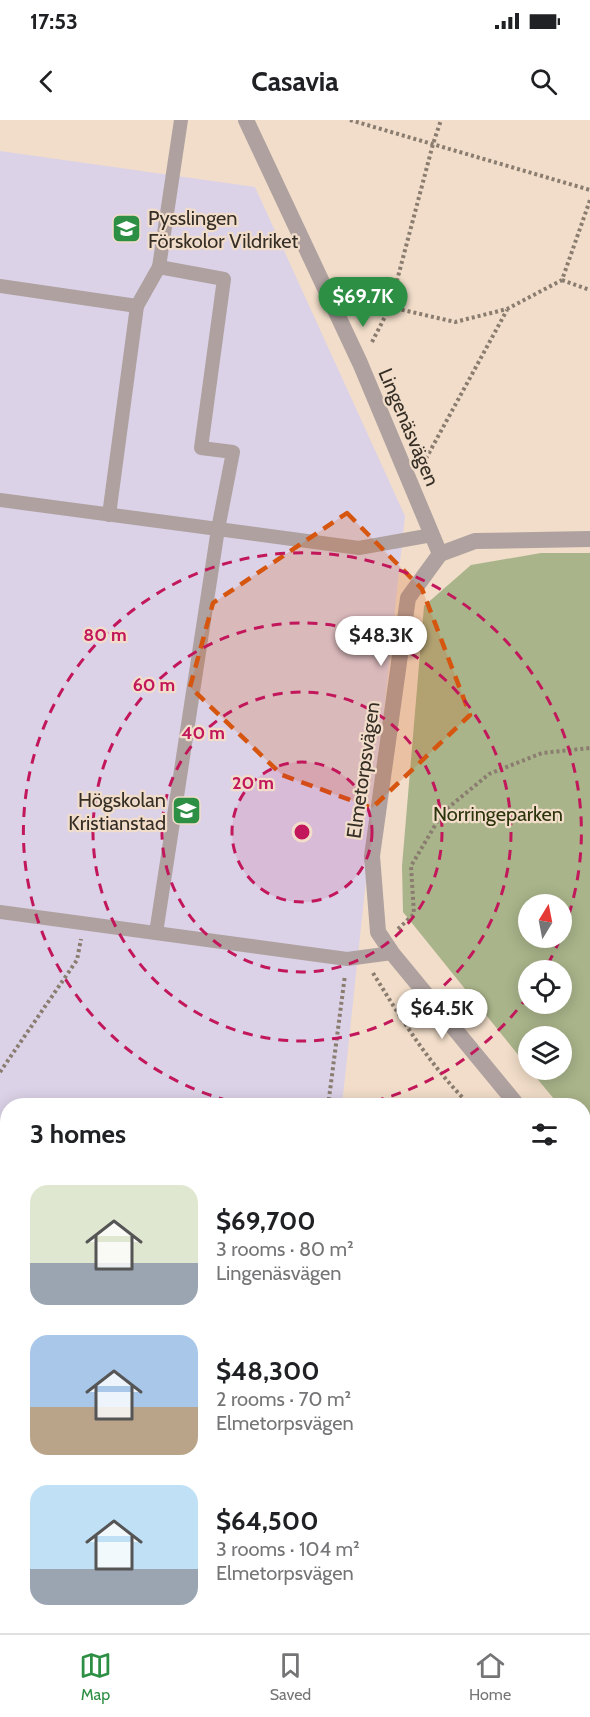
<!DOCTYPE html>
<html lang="en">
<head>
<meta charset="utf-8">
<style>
	:root { --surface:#fff; --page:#f6f6f6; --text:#202124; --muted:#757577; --line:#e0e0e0; --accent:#2d8f44 }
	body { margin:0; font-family:Cabin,sans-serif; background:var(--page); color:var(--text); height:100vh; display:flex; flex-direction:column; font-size:22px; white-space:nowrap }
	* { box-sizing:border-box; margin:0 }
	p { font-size:20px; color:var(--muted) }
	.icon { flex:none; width:33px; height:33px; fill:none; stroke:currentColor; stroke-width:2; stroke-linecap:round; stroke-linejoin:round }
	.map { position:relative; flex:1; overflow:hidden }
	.side { position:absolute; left:0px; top:978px; width:591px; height:536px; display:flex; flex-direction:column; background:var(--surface); border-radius:24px 24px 0 0; box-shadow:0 3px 15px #0003 }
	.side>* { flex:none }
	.needle { width:39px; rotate:10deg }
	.buttons { position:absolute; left:518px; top:774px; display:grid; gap:12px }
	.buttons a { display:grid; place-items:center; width:54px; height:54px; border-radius:50%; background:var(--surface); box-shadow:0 3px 15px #0003; font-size:30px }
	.price { position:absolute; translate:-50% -51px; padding:0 14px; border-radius:21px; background:#fff; color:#222; font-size:20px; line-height:39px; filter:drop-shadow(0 2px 3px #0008) }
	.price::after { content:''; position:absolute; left:50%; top:36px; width:18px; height:14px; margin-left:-9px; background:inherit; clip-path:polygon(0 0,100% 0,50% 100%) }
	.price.current { background:var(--accent); color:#fff }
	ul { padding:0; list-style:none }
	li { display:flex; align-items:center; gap:18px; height:150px; padding:0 30px }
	li span { display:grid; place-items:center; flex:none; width:168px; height:120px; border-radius:18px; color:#555 }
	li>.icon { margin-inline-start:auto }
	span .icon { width:72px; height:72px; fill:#fffc; stroke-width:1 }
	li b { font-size:26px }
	h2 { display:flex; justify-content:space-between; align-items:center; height:72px; padding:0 30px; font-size:26px }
	.status { display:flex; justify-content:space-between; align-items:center; height:42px; padding:0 30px; background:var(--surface); direction:ltr }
	.status svg { height:16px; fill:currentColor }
	header { display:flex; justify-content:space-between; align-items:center; height:78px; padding:0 30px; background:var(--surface); font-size:27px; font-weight:700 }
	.tabs { display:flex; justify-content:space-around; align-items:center; height:84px; border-top:2px solid var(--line); background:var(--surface); font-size:16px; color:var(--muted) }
	.tabs a { display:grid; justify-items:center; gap:3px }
	.tabs .current { color:var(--accent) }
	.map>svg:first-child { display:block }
	.built { fill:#e9d0b8 }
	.education { fill:#dbd2e7 }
	.green { fill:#a9b48a; fill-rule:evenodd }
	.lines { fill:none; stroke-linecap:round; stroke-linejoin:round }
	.path { stroke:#8a7d70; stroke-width:4; stroke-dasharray:3 3; stroke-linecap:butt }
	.service { stroke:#aea19f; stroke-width:14 }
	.minor { stroke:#aea19f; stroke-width:16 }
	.marked { fill:#d6550f; fill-opacity:0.2; stroke:#d6550f; stroke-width:4.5; stroke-dasharray:12 8; stroke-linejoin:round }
	.ring { fill:none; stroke:#c2185b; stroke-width:3; stroke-dasharray:10 8 }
	.labels { text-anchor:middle; stroke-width:4.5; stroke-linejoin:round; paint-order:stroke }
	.poi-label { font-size:20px; fill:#352e26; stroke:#f1ddc9; text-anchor:start }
	.street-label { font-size:20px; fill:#352e26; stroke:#f1ddc9 }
	.park-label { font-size:20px; fill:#2b340b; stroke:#f1ddc9 }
	.centre { fill:#c2185b; stroke:#f1ddc9; stroke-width:3 }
	.ring-label { font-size:18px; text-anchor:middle; font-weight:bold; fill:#c2185b; stroke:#f1ddc9; stroke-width:4.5; stroke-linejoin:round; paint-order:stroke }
</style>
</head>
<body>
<div class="status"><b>17:53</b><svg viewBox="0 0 49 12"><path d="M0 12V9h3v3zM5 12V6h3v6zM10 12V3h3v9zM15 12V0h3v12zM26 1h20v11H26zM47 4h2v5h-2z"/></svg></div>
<header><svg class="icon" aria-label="back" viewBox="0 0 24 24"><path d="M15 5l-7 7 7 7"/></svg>Casavia<svg class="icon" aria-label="search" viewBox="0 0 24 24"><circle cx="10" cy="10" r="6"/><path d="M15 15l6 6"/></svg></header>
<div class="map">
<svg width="590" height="1513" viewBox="0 0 590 1513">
	<rect width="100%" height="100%" fill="#f1ddc9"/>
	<polygon class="built" points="0,1150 8,1151 8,1506 584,1506 584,1207 590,1208 590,1513 0,1513"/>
	<polygon class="education" points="0,31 255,67 405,396 342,985 8,986 7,1097 0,1096"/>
	<path class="green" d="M 541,433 L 590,433 L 590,1024 L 584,1016 L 584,986 L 559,985 L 530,950 L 561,950 L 561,916 L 528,916 L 528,947 L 403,792 L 402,746 L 424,486 L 471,445 ZM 528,784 L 561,784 L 561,818 L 528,818 ZM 528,850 L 561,850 L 561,884 L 528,884 Z"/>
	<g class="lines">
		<g class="path">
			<polyline points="350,0 590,70"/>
			<polyline points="562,160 590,170"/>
			<polyline points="390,187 455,202 507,189 562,160 590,80"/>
			<polyline points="372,222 390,187 433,24 441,0"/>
			<polyline points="423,344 507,190"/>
			<polyline points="398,809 414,794 411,746 443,692 489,654 542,633 590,628"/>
			<path d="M 373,853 C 402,900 431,947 471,986"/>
			<polyline points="0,952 77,840 81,819"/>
			<polyline points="328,986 345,855"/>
			<polyline points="584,1040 590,1048"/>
			<polyline points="584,1113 590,1121"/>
			<polyline points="0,1172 8,1163"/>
			<polyline points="274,1513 275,1506"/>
		</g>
		<g class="service">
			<polyline points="0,166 137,186 159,147"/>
			<polyline points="0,380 218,409 233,332 201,328 224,159 159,147 181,0"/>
			<polyline points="109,395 137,186"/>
			<polyline points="0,792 347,839 392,833"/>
			<polyline points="156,813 218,409 359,428 432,415"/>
		</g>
		<g class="minor">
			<polyline points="246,0 360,243 440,434"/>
			<polyline points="518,986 392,833 378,812 372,736 408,478 440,434 475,421 590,419"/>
			<polyline points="584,1068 590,1076"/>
			<polyline points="0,1130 8,1130"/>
			<polyline points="584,1178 590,1177"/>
			<polyline points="174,1513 175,1506"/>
		</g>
	</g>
	<path class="marked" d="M 347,393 L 422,469 L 470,595 L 372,688 L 282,655 L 190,567 L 213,483 Z"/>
	<circle cx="302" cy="712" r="70" fill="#c2185b" fill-opacity=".12"/>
	<g class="ring">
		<circle cx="302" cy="712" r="70"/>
		<circle cx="302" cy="712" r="140"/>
		<circle cx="302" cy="712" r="209"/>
		<path d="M560 819A279 279 0 0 1 545 849M528 876A279 279 0 0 1 358 985M246 985A279 279 0 1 1 562 814"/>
	</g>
	<defs>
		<symbol id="school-square" viewBox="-11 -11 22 22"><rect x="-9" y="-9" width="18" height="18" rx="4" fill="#2d8f44" stroke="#f1ddc9"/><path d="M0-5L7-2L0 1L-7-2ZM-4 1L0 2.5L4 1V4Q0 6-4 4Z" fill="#fff"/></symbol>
		<symbol id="university-square" viewBox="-11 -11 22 22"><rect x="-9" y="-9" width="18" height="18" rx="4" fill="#2d8f44" stroke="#f1ddc9"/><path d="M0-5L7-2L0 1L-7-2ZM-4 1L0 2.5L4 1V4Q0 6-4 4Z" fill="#fff"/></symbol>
	</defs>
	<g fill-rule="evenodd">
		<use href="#school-square" x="110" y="92" width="33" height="33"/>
		<use href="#university-square" x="170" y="674" width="33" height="33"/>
	</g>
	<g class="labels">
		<g class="poi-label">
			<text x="148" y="105">Pysslingen<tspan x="148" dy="23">Förskolor Vildriket</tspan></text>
			<text x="166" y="687" text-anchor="end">Högskolan<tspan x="166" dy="23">Kristianstad</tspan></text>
		</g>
		<g class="street-label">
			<text transform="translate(409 307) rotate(67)" y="7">Lingenäsvägen</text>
			<text transform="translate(363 650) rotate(-82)" y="7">Elmetorpsvägen</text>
		</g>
		<g class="park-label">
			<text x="498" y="701">Norringeparken</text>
		</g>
	</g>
	<circle cx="302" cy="712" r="9" class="centre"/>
	<g class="ring-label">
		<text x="105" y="521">80 m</text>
		<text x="154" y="571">60 m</text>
		<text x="203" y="619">40 m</text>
		<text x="253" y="669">20 m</text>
	</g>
</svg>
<div class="buttons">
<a><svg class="needle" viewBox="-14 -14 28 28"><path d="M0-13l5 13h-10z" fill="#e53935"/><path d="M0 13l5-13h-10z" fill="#757577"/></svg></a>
<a><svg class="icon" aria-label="locate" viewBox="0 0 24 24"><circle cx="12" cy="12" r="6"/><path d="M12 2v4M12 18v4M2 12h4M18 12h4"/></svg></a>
<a><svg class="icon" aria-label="layers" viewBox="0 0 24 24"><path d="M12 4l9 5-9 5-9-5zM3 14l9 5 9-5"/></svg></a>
</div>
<b class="price current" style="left:363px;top:208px">$69.7K</b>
<b class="price" style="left:381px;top:547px">$48.3K</b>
<b class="price" style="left:442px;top:920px">$64.5K</b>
<section class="side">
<h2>3 homes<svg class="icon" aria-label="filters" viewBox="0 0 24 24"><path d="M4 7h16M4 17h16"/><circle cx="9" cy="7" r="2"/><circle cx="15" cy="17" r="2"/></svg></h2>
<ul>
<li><span style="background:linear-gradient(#dfe7d0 65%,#9aa5b1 0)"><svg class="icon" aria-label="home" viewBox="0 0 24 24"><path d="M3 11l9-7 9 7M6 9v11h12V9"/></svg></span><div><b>$69,700</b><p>3 rooms · 80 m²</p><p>Lingenäsvägen</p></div></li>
<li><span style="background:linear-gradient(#a9c7e8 60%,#b9a48a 0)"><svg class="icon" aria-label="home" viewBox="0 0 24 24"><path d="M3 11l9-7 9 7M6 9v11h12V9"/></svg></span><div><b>$48,300</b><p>2 rooms · 70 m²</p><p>Elmetorpsvägen</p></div></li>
<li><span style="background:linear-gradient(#bfe0f5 70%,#9aa5b1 0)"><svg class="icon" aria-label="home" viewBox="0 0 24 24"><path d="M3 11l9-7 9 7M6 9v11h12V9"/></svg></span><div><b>$64,500</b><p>3 rooms · 104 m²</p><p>Elmetorpsvägen</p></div></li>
</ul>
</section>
</div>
<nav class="tabs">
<a class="current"><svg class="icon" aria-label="map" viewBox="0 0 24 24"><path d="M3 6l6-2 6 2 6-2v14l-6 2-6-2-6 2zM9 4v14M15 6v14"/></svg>Map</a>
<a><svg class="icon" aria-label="saved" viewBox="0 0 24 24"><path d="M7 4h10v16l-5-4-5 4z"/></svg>Saved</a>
<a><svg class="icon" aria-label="home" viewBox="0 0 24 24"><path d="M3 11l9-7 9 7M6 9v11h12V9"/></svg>Home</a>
</nav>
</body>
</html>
